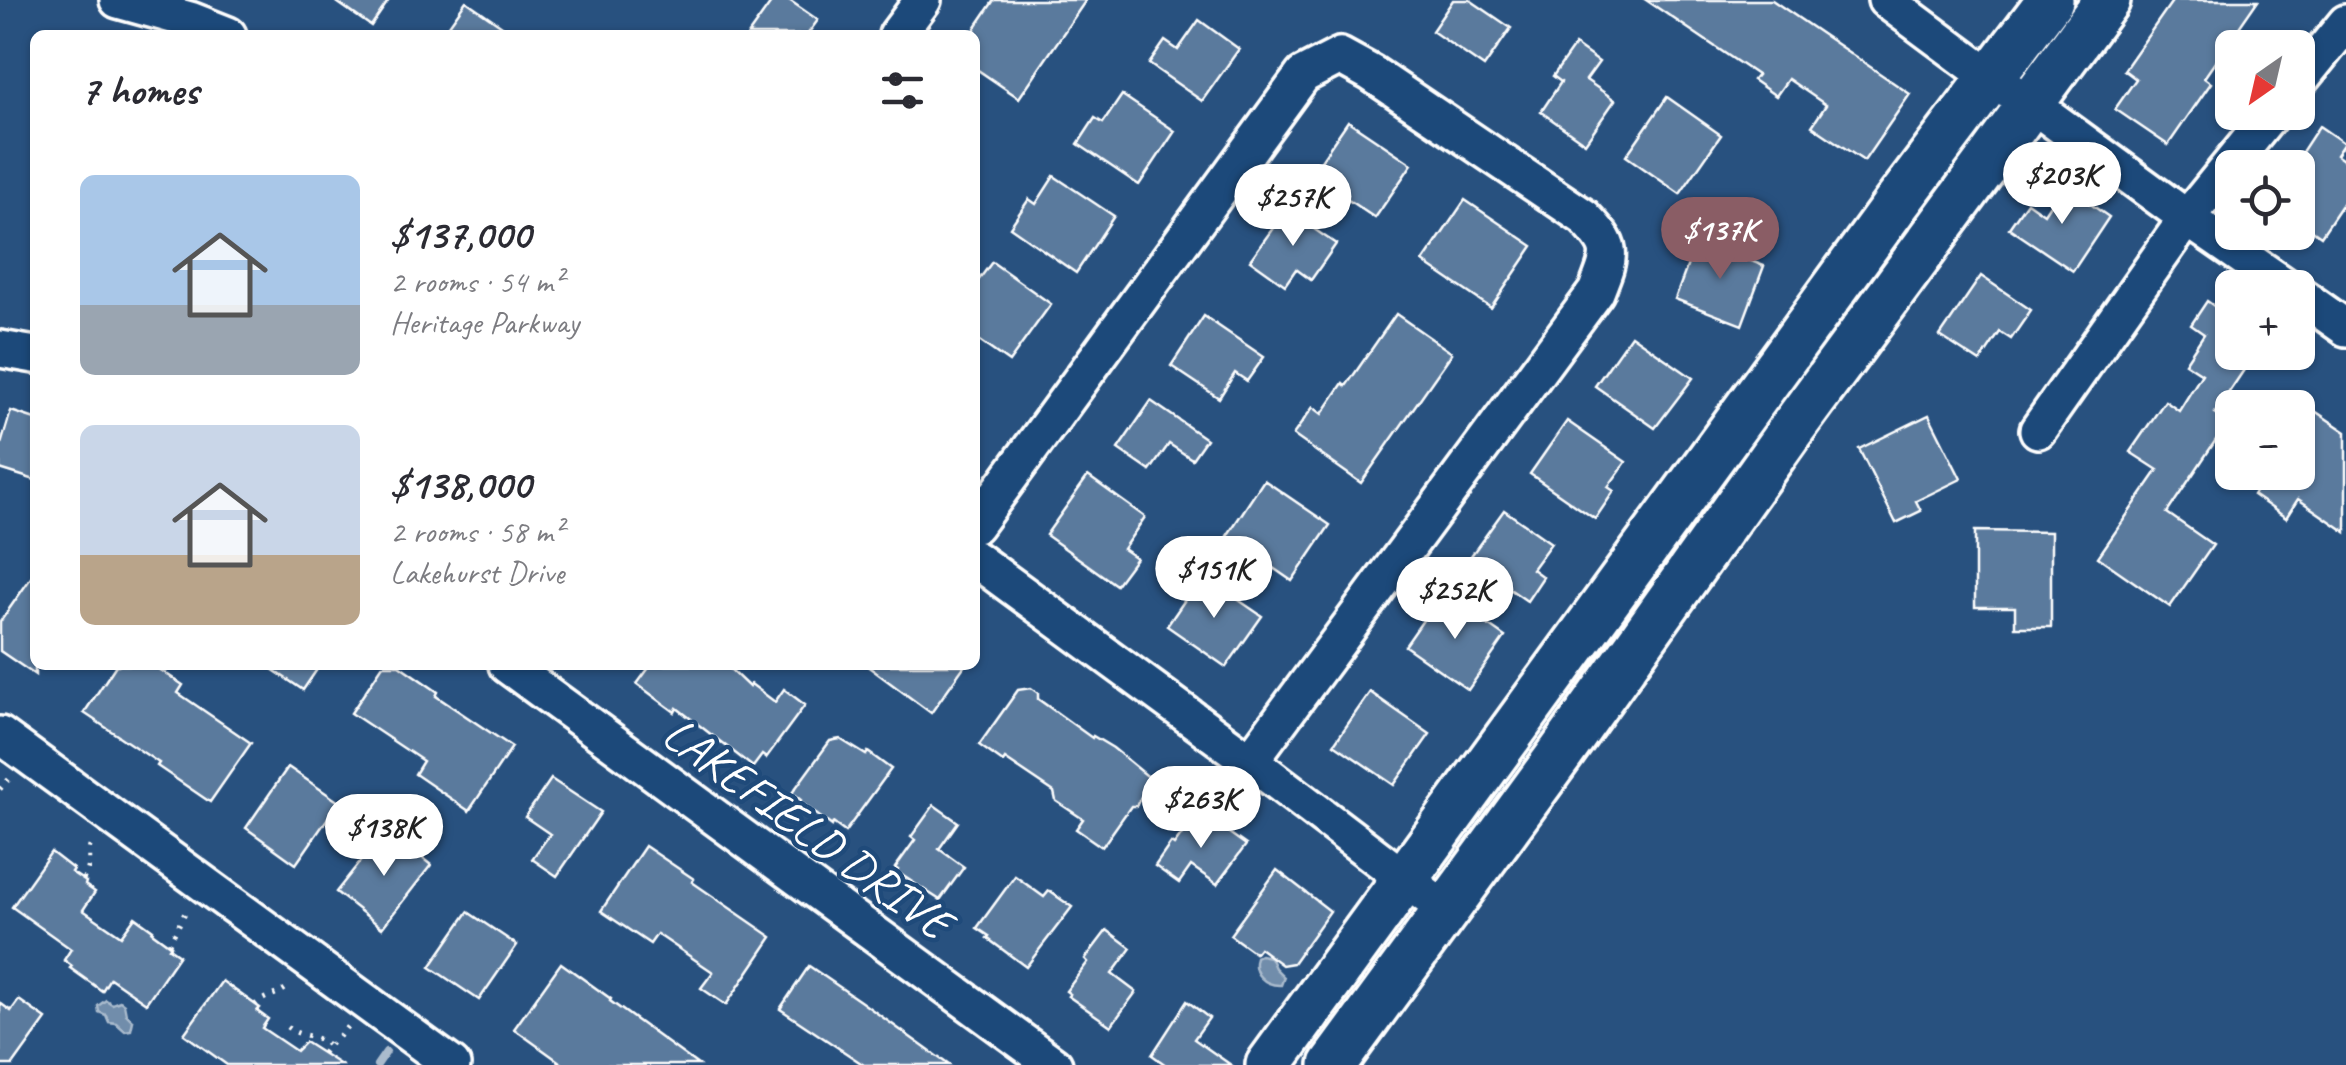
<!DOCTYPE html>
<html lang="en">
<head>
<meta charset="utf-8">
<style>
	:root { --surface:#fff; --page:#f7f7f7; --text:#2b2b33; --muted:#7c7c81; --accent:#8a5d65 }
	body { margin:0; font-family:Caveat,sans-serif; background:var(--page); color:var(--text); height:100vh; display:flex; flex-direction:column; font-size:38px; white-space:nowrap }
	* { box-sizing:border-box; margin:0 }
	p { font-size:32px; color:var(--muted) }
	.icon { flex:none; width:55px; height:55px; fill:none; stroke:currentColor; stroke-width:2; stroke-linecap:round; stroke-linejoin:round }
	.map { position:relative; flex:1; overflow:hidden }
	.panel { position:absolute; left:30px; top:30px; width:950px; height:640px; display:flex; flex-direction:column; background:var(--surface); border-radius:15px; box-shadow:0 2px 8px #0004 }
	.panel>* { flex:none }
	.needle { width:65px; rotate:214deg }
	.tools { position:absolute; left:2215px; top:30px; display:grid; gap:20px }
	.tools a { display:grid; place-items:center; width:100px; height:100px; border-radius:15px; background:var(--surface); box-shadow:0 2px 8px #0004; font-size:50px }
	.price { position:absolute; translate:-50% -85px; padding:0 22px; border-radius:35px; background:#fff; color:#222; font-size:32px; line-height:65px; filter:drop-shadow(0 2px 5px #0008) }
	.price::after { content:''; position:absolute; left:50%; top:60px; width:30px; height:22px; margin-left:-15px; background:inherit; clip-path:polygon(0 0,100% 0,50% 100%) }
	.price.active { background:var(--accent); color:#fff }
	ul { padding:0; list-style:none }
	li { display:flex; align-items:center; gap:30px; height:250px; padding:0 50px }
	li span { display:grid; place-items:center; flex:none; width:280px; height:200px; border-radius:15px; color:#555 }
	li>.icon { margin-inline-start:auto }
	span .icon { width:120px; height:120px; fill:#fffc; stroke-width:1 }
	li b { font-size:42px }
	h2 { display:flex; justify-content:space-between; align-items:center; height:120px; padding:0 50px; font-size:42px }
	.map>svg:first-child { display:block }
	.water { fill:#718dab; stroke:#aabbcd; stroke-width:2.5 }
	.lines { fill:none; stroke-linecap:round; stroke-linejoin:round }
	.stream { stroke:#aabbcd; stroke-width:8 }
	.building { fill:#5a7a9d; stroke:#fff; stroke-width:2.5 }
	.minor-casing { stroke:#fff; stroke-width:42 }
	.major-casing { stroke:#fff; stroke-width:52 }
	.path { stroke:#fff; stroke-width:5; stroke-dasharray:2.5 8; stroke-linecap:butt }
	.minor { stroke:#1f4a7a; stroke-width:35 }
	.major { stroke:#1f4a7a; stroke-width:45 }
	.labels { text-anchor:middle; stroke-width:9; stroke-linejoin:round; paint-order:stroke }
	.street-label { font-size:48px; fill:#fff; stroke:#1f4a7a }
</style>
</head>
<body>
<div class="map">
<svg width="2346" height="1065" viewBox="0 0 2346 1065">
	<rect width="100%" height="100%" fill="#28517f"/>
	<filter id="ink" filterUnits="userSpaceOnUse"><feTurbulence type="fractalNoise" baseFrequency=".01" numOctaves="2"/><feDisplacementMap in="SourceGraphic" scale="20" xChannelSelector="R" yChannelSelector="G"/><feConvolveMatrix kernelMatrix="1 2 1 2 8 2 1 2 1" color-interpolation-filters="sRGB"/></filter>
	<g filter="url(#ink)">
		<g class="water">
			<path d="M 1260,955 L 1270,957 L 1275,968 L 1284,977 L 1281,985 C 1265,986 1251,973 1256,957 Z"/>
			<polygon points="106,1000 112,1004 120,1001 124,1004 126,1014 133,1021 131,1030 125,1031 116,1023 109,1022 106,1015 99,1012 98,1006"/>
		</g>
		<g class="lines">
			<polyline class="stream" points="377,1065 386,1052"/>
		</g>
		<g class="building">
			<polygon points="334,0 389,0 371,26"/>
			<polygon points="773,0 789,0 818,20 807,35 748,35"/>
			<polygon points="994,0 1086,0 1019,98 975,68 975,28"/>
			<polygon points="1453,0 1470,0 1511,28 1484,67 1432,31"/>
			<polygon points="1646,0 1772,0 1910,94 1864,161 1812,126 1826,105 1788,79 1776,96 1753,80 1757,75"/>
			<polygon points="2173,0 2258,0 2204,78 2211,83 2168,145 2115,109 2136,79 2124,70"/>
			<polygon points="466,1 515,35 442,35"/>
			<polygon points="1199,20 1239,49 1202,101 1149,64 1165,41 1178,50"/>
			<polygon points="1575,45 1599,62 1586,80 1615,100 1585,143 1541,112 1561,82 1553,76"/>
			<polygon points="1122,95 1175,131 1139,185 1078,144 1095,118 1103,123"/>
			<polygon points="1667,97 1721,135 1680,194 1626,156"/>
			<polygon points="1348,121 1412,164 1375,218 1311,175"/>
			<polygon points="2319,126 2344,143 2336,155 2346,162 2346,199 2321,236 2298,220 2298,158"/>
			<polygon points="1054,176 1114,216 1076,273 1010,227 1029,199 1036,204"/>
			<polygon points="2063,185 2109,217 2073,271 2009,228 2027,202 2044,214"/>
			<polygon points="1465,200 1533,246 1491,308 1423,262"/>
			<polygon points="1286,210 1336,244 1311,280 1296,269 1285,285 1250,260"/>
			<polygon points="1697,240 1764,266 1742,325 1675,299"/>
			<polygon points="992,262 1051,304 1009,362 975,338 975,285"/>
			<polygon points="1981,276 2031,310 2011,339 2000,332 1980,362 1940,336"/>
			<polygon points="2207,301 2232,319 2232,352 2256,352 2215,413 2228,422 2167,513 2213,545 2170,607 2098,557 2158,470 2130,452 2165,401 2179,411 2202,374 2185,363 2204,334 2191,325"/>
			<polygon points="1396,314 1452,353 1361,483 1293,435 1313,407 1322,414 1343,383 1346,386"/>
			<polygon points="1204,316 1264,357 1247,381 1235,373 1219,398 1171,366"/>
			<polygon points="1631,335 1693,378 1655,428 1595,386"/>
			<polygon points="1151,401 1206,439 1192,459 1169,444 1150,471 1118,449"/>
			<polygon points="2312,409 2346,432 2346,532 2298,499 2286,518 2253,495 2268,472 2298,472 2298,430"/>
			<polygon points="11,411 35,419 35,480 0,469 0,448"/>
			<polygon points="1929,415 1961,479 1916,501 1921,511 1896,523 1859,449"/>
			<polygon points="1567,421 1626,462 1608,487 1614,491 1595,519 1530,474"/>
			<polygon points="1088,476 1145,517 1123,549 1136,558 1116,585 1046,535"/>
			<polygon points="1264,480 1330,525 1292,581 1227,536"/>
			<polygon points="1504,510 1551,543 1532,569 1543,577 1527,601 1468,560"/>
			<polygon points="1975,531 2051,532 2051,627 2015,627 2015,607 1975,607"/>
			<polygon points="35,572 35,675 0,651 0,622"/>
			<polygon points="1202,575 1262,616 1226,667 1167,626"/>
			<polygon points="1442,593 1505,637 1468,690 1405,646"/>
			<polygon points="116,665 153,665 183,685 178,693 251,743 210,802 157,766 159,763 84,713"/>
			<polygon points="266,665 320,665 303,690"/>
			<polygon points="383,665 399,665 438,692 436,696 512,747 469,811 415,774 423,761 351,713"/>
			<polygon points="651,665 726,665 749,687 751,684 775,702 784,689 805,705 766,758 762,755 753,767 677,708 675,712 637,684"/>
			<polygon points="866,665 965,665 931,713"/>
			<polygon points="1031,688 1038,693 1038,699 1092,738 1093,736 1113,748 1151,779 1136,806 1131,806 1102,847 1076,829 1083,819 1056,801 1054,792 1005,759 1003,762 979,745 1018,690"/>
			<polygon points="1370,692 1430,734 1394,785 1334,744"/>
			<polygon points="840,739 866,755 868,752 891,769 845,832 833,823 832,826 800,802 801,800 792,793 830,741"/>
			<polygon points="288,767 339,802 296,864 246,828"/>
			<polygon points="551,779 601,812 557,876 532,859 550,834 525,817"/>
			<polygon points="934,805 958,822 939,849 964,867 940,900 897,872 898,870 895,868 915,840 911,837"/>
			<polygon points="1201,813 1246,845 1217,884 1191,866 1179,883 1155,866 1171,843 1174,845 1193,819 1196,820"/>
			<polygon points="386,829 431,865 382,928 336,892"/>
			<polygon points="645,846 694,879 692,882 772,937 726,1005 701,988 713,972 657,934 650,944 601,911"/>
			<polygon points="51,852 73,869 71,872 86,882 85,885 95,892 83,910 121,936 135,917 153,930 152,932 171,946 169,948 179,955 146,1003 110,978 102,991 70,968 72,966 64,960 71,949 12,907"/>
			<polygon points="1277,870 1330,911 1293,963 1282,965 1259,948 1255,953 1230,935"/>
			<polygon points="1015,876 1044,897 1049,891 1072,907 1026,967 987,938 989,936 977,928"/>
			<polygon points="468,912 517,945 479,1000 430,967"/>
			<polygon points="1107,930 1131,948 1112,974 1136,992 1111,1026 1068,996 1070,994 1066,991 1088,962 1085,959"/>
			<polygon points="561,963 611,999 610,1001 698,1065 564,1065 514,1029"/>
			<polygon points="809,966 860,1001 949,1065 864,1065 780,1009"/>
			<polygon points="222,981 260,1008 257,1011 268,1019 262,1028 296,1051 305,1042 341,1065 227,1065 184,1034"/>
			<polygon points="19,1000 46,1019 13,1065 0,1065 0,1003 11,1011"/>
			<polygon points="1187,1001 1209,1018 1194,1039 1231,1065 1166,1065 1152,1055"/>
		</g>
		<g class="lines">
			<defs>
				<g id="minor">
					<polyline points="118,0 190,20 228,35"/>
					<polyline points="1886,0 1991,78 2030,103 2187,218 2288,288"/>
					<polyline points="897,35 923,0"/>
					<polyline points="2298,82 2346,23"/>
					<polyline points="2298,294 2346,328"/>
					<polyline points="0,349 35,355"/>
					<polyline points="2038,430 2187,218 2273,112"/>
					<path d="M 975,525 L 1303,75 L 1340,56 L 1371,73 L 1584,217 C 1614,248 1612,252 1596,292 L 1250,761"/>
					<polyline points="975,559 1250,761 1446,910"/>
					<polyline points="507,665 1054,1065"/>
					<polyline points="0,735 452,1065"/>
				</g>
				<g id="major">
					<polyline points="1269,1065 1896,204 2050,0"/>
					<polyline points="1333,1065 1561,753 1790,431 2107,0"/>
				</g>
			</defs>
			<use href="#minor" class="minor-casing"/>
			<use href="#major" class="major-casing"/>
			<g class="path">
				<polyline points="0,789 11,777"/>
				<path d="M 83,879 C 94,865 84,853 93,841"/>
				<polyline points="169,944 188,907"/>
				<path d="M 255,1005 C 266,994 281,996 290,984"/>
				<path d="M 287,1027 C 301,1038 315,1033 329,1046"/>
				<polyline points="339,1037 350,1023"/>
				<polyline points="323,1053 331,1043"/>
			</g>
			<use href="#minor" class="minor"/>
			<use href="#major" class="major"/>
		</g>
	</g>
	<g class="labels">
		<g class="street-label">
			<text transform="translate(808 827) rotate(36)" y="17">LAKEFIELD DRIVE</text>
		</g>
	</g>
</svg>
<div class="tools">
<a><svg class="needle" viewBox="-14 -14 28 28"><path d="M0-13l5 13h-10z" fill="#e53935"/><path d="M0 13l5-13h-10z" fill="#7c7c81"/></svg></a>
<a><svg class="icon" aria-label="locate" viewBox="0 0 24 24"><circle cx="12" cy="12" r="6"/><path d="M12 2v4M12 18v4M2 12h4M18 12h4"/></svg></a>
<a>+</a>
<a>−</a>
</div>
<b class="price" style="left:2062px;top:227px">$203K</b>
<b class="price" style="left:1293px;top:249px">$257K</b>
<b class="price active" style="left:1720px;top:282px">$137K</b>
<b class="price" style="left:1214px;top:621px">$151K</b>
<b class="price" style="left:1455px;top:642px">$252K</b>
<b class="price" style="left:1201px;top:851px">$263K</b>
<b class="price" style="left:384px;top:879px">$138K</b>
<section class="panel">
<h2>7 homes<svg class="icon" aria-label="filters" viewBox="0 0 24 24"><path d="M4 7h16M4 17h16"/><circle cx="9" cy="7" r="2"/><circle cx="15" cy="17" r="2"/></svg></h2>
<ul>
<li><span style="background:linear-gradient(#a9c7e8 65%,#9aa5b1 0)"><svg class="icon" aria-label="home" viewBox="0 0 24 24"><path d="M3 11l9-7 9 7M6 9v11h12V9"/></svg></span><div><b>$137,000</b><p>2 rooms · 54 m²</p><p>Heritage Parkway</p></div></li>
<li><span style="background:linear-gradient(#c9d6e8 65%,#b9a48a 0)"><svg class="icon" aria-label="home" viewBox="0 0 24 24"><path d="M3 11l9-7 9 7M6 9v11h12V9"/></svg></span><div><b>$138,000</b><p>2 rooms · 58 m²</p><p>Lakehurst Drive</p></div></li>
</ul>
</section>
</div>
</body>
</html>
